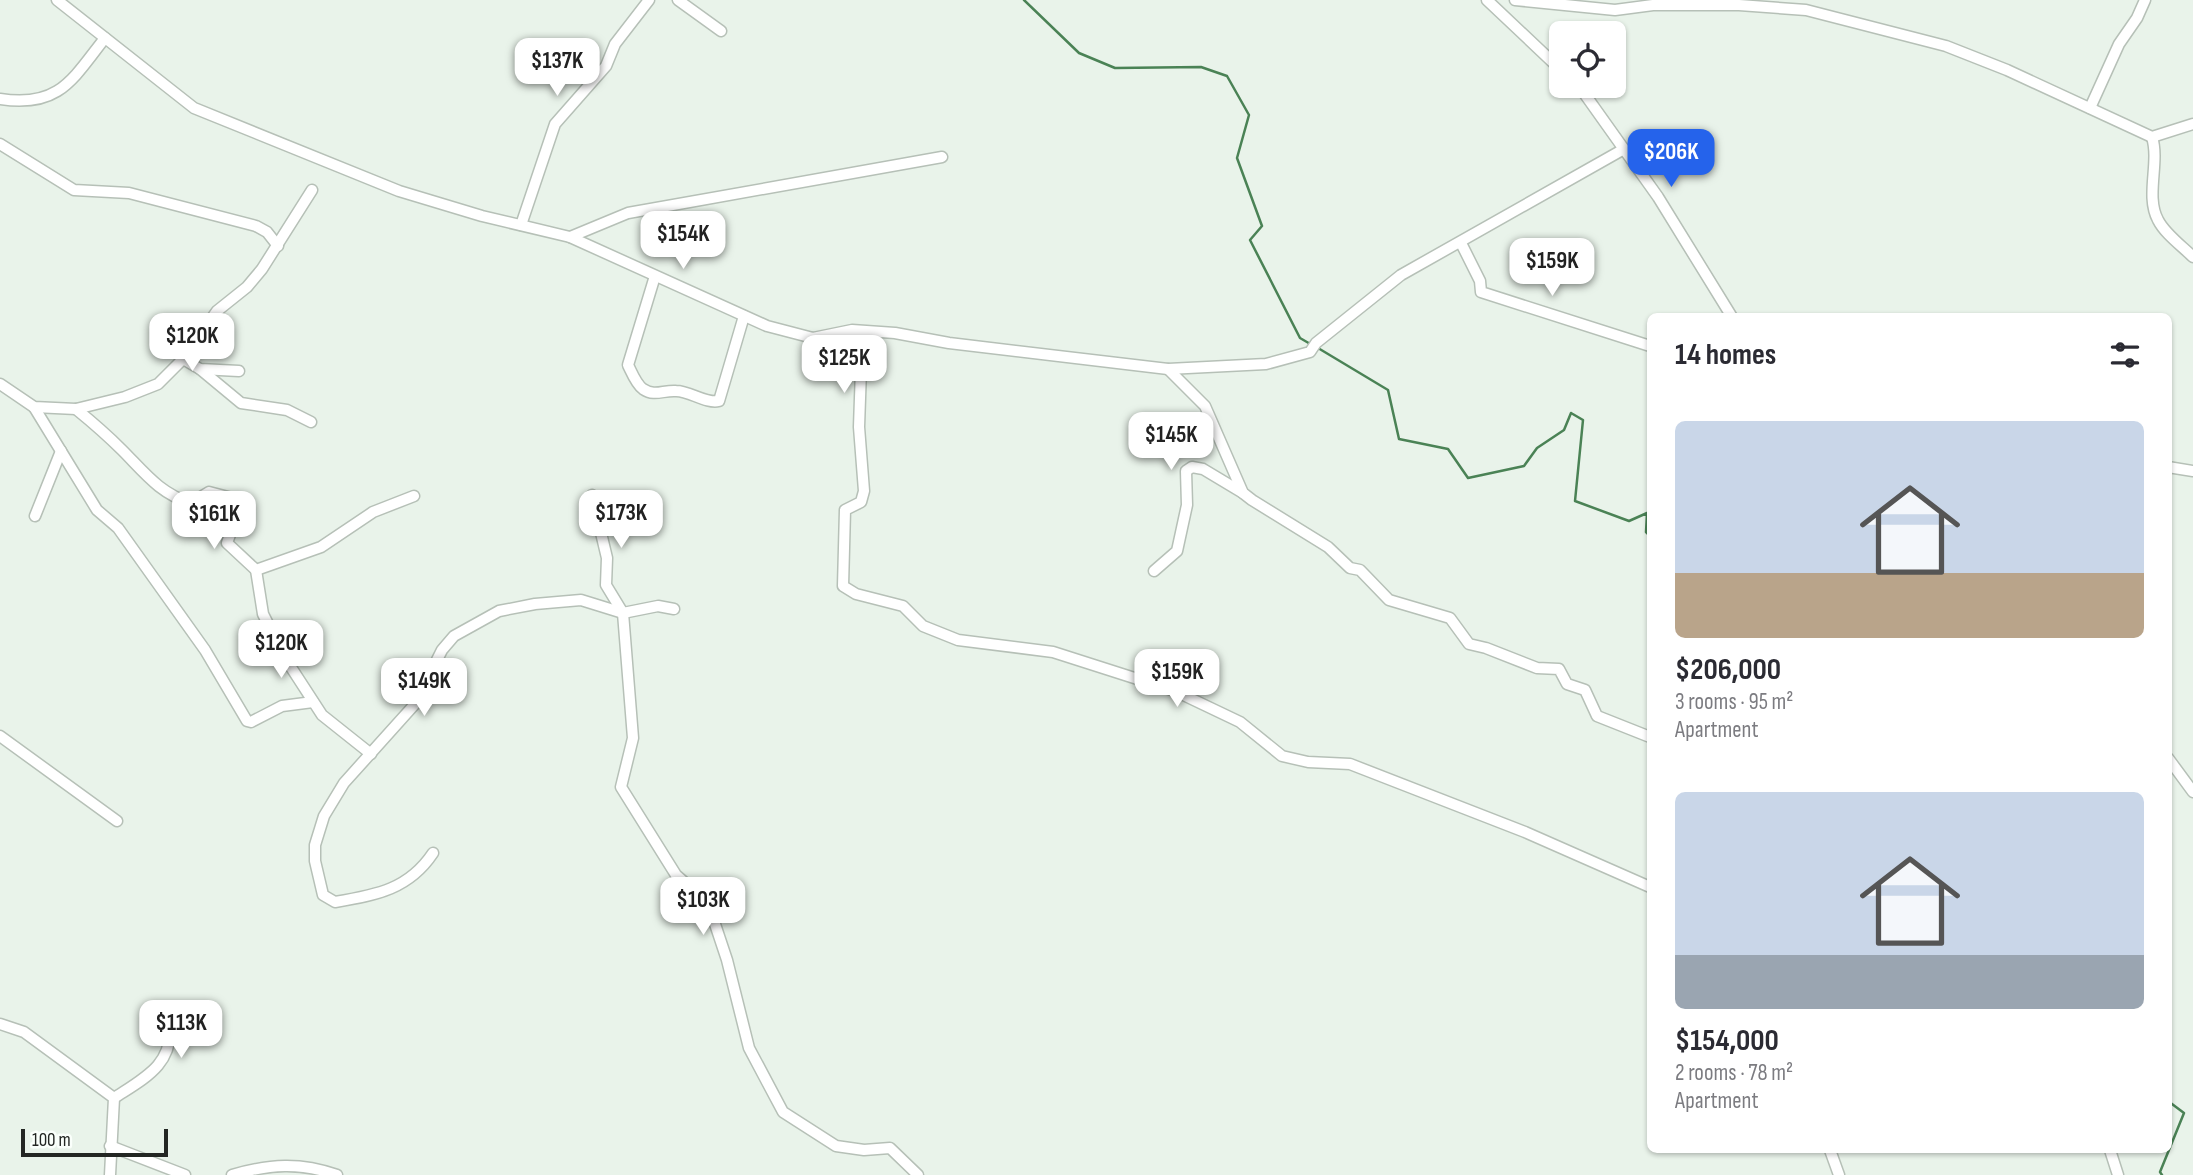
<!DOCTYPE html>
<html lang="en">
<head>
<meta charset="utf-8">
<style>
	:root { --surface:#fff; --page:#f2f2f3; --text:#2b2b33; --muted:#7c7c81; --accent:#2563eb }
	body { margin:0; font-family:"Sofia Sans Condensed",sans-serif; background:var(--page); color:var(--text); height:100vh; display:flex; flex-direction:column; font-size:26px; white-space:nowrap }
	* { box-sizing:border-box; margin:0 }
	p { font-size:23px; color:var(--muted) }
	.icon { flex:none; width:38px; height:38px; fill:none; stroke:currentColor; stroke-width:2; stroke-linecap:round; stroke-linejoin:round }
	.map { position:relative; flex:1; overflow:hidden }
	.drawer { position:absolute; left:1647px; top:313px; width:525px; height:840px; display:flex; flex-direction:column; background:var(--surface); border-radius:10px; box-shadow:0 2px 5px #0004 }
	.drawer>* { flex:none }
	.buttons { position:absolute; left:1549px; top:21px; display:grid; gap:14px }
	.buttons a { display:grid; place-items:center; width:77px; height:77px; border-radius:10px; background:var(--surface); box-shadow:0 2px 5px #0004; font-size:35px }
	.scale { position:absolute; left:21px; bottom:18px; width:147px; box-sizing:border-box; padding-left:7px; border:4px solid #232623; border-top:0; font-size:19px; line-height:24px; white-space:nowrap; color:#232623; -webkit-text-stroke:5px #fafffb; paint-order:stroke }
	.price { position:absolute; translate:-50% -60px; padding:0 16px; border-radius:14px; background:#fff; color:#222; font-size:23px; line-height:46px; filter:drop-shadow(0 2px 4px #0008) }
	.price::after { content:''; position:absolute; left:50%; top:42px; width:21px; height:16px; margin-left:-10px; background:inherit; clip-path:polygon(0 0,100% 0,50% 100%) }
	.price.active { background:var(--accent); color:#fff }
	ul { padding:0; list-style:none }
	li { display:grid; align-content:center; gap:14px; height:371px; padding:0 28px }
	li span { display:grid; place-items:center; height:217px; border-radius:10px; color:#555 }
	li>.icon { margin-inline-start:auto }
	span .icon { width:126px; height:126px; fill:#fffc; stroke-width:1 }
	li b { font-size:30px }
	h2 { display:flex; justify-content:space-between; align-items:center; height:84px; padding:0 28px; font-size:30px }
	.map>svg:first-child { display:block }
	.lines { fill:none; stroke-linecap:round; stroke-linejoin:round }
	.stream { stroke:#4a8255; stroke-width:2.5 }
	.minor-casing { stroke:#b6c0b7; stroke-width:13 }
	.minor { stroke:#fff; stroke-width:10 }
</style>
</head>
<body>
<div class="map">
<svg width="2193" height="1175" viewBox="0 0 2193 1175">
	<rect width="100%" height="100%" fill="#e9f3ea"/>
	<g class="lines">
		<g class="stream">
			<polyline points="1024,0 1079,53 1115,68 1201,67 1227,76 1249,115 1237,158 1262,226 1250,240 1300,338 1312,345"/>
			<polyline points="1318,348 1388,390 1399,439 1448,449 1468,478 1524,466 1537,448 1564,430 1571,413 1583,420 1575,501 1629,521 1647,513 1646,532 1650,536"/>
			<polyline points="2162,1175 2160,1172 2184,1113 2168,1101"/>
		</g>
		<defs>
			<g id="minor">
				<polyline points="57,0 194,108 399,191 482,216 570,237 767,326 813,338 852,330 895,333 949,343 1168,369 1266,364 1310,352 1316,343 1401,275 1624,149"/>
				<polyline points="678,0 721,31"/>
				<polyline points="1487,0 1561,70"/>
				<polyline points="1515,0 1615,10 1653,5 1739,5 1806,10 1946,46 2007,70 2152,137 2193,124"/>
				<polyline points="1579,86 1658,197 1732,317"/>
				<path d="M 0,99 C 59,108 72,80 105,38"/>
				<polyline points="2090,108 2119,44 2137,18 2145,0"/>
				<path d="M 2152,137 C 2160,163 2145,196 2158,220 C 2165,234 2182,246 2193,257"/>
				<polyline points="0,144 74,190 129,193 256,226 267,232 278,246"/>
				<polyline points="521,225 555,124 606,66 615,44 649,0"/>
				<polyline points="570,237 628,213 942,157"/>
				<polyline points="1461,243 1480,281 1481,292 1650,346"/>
				<path d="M 655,276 L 628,365 C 632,373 636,384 643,389 C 655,397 663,390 676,391 C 690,391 706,404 719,401 L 744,316"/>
				<polyline points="813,338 853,359 861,369 859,427 864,491 861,502 845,510 843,586 856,594 903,606 923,626 958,640 1053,652 1175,691 1240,722 1282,756 1308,762 1350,764 1525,832 1650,887"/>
				<polyline points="183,359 200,369 239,371"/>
				<polyline points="200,369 241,403 287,410 311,422"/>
				<polyline points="1168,369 1205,406 1243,493 1252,500 1328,547 1350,568 1360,570 1389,600 1450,618 1469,644 1486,648 1537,668 1559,669 1567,684 1585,690 1597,716 1650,737"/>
				<polyline points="0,384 34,407 76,409 125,397 158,384 183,359 217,311 247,287 262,269 312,190"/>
				<polyline points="34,407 97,510 118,528 205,650 247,721 251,722 282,706 313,702"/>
				<path d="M 76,409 C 92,422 107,435 122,450 C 144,472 160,494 191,503 L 209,492 L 232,498 L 239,509 L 227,543 L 256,570 L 321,547 L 373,512 L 414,496"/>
				<polyline points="2168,467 2193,471"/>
				<polyline points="592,495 607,558 606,585 623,613 633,738 621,787 676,875 708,903 727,960 749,1048 783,1112 836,1146 864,1150 890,1148 918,1175"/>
				<polyline points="35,516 61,451"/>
				<polyline points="256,570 263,614 285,658 322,715 371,754"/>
				<polyline points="1154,571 1177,551 1187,505 1186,471 1192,467 1203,469 1243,493"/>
				<polyline points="0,736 117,821"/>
				<polyline points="2168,758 2193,792"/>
				<path d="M 433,853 C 409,889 377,895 335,902 L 323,895 L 315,861 L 315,845 L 324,816 L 344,783 L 415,704 L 442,650 L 454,636 L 499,611 L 535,604 L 581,600 L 623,613 L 658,606 L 674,609"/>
				<polyline points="0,1024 24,1032 114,1098 110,1175"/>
				<path d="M 114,1098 C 143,1079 175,1064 169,1024 L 153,1010"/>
				<polyline points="110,1146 185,1175"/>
				<polyline points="1830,1150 1839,1175"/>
				<polyline points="2110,1150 2118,1175"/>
				<path d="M 232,1175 C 270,1164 300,1162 337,1175"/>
			</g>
		</defs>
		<use href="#minor" class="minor-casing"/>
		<use href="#minor" class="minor"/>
	</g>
</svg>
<div class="buttons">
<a><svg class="icon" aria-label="locate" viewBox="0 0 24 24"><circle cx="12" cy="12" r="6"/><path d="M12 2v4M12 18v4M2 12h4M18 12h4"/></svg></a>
</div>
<div class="scale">100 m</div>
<b class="price" style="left:557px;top:98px">$137K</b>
<b class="price active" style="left:1671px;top:189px">$206K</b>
<b class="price" style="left:683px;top:271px">$154K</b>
<b class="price" style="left:1552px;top:298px">$159K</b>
<b class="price" style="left:192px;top:373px">$120K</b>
<b class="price" style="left:844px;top:395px">$125K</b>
<b class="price" style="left:1171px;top:472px">$145K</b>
<b class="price" style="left:621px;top:550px">$173K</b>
<b class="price" style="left:214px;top:551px">$161K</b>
<b class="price" style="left:281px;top:680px">$120K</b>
<b class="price" style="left:1177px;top:709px">$159K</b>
<b class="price" style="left:424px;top:718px">$149K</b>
<b class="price" style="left:703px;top:937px">$103K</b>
<b class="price" style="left:181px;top:1060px">$113K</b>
<section class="drawer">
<h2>14 homes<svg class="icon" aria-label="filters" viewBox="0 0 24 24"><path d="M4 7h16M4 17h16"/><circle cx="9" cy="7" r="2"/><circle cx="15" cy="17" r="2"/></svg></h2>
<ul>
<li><span style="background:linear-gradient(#c9d6e8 70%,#b9a48a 0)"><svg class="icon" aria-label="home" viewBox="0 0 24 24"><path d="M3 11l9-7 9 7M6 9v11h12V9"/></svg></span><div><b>$206,000</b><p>3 rooms · 95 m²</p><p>Apartment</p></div></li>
<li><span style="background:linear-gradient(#c9d6e8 75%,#9aa5b1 0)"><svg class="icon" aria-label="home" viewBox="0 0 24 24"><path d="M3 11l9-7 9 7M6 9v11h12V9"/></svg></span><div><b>$154,000</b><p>2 rooms · 78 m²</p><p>Apartment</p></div></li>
</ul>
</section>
</div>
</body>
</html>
